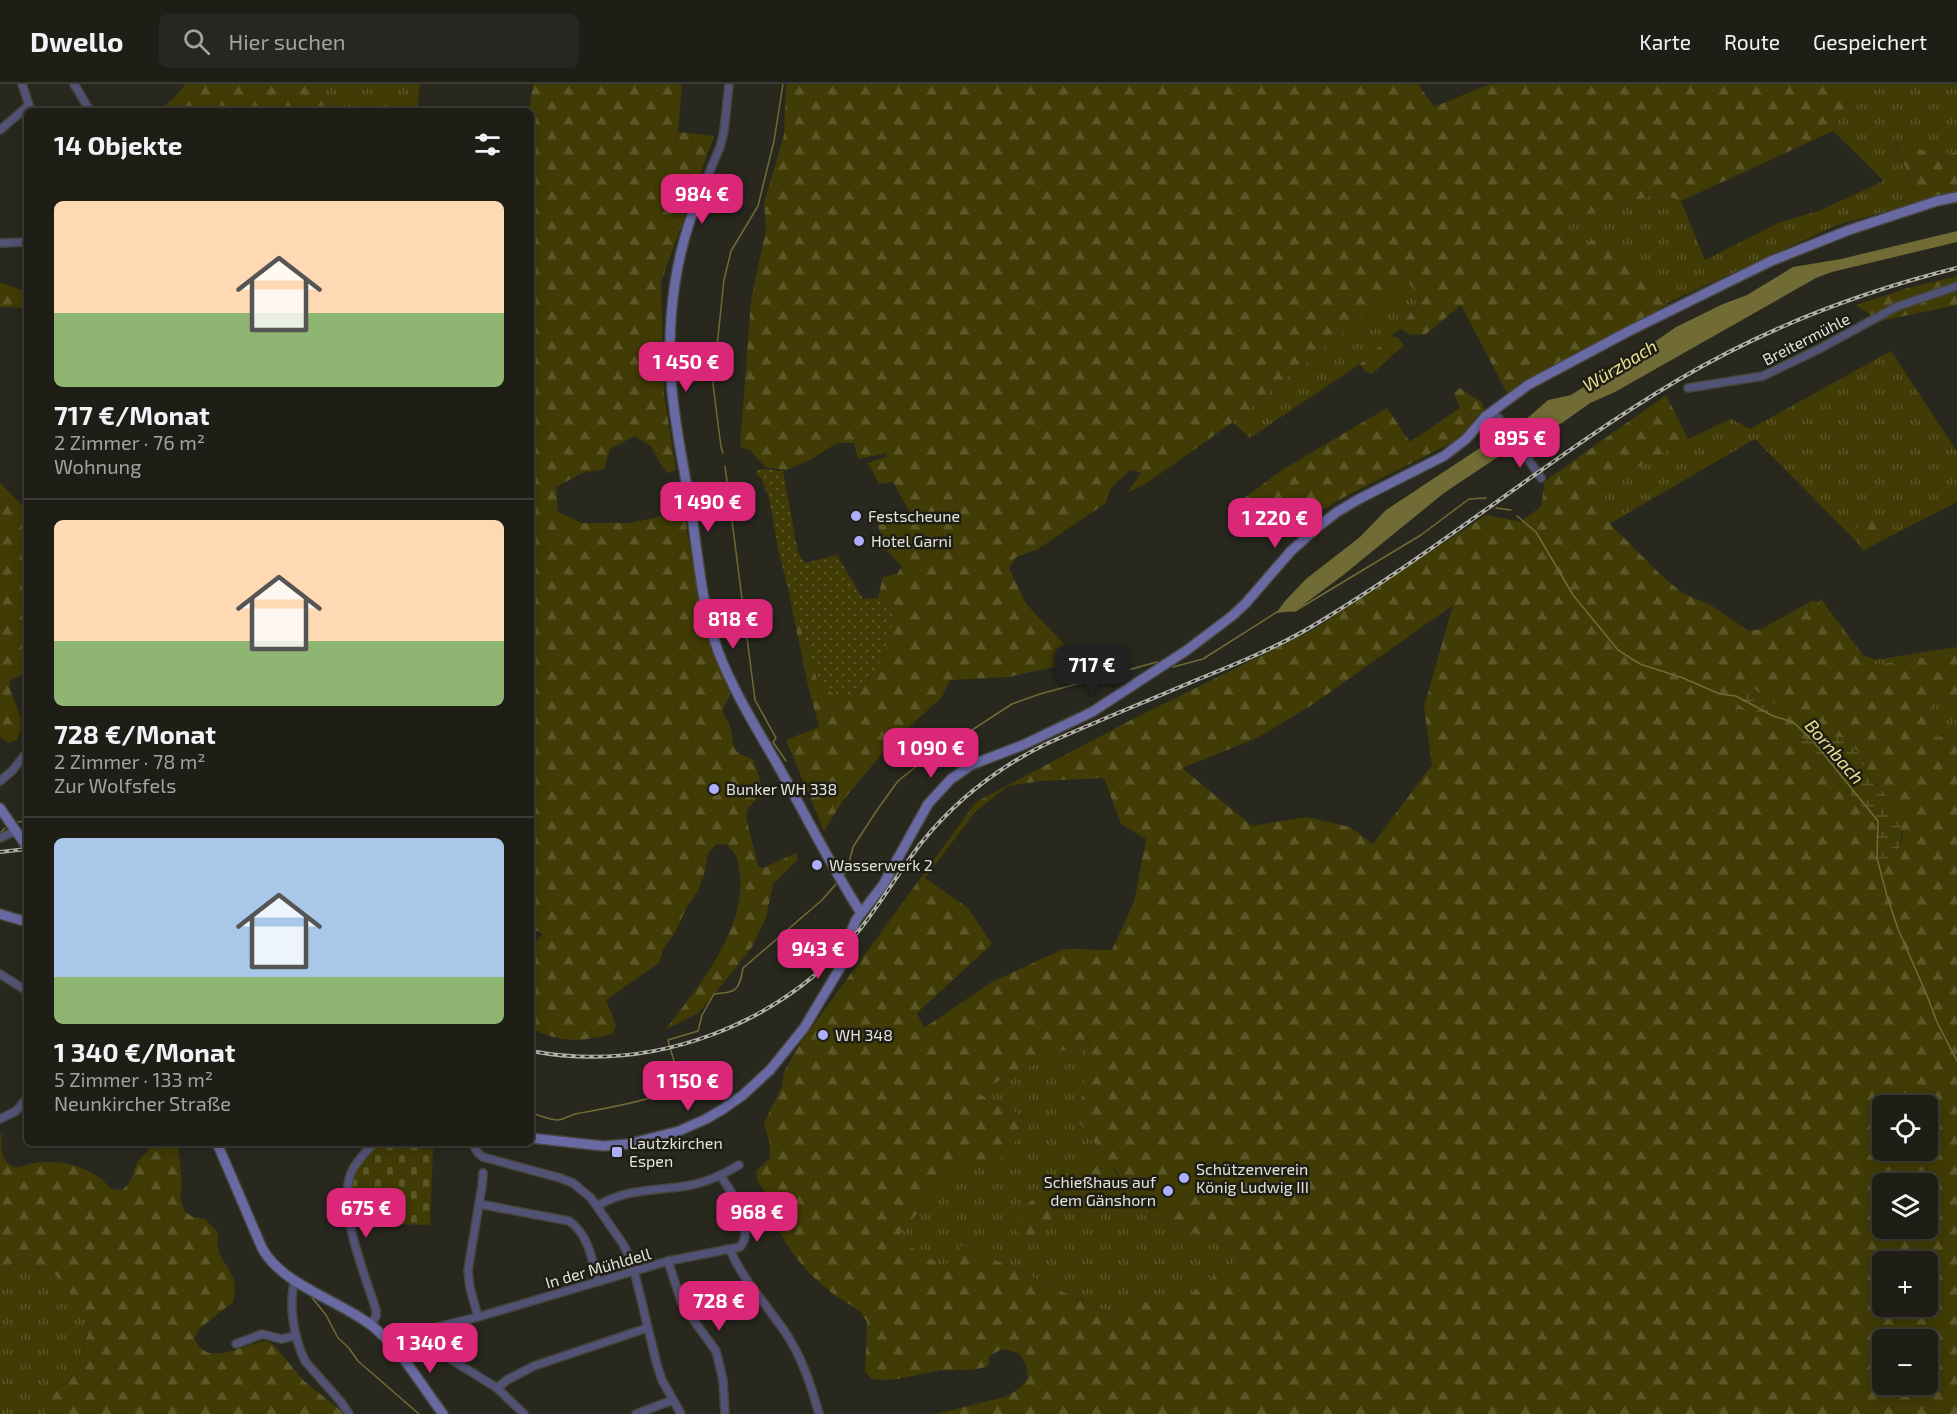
<!DOCTYPE html>
<html lang="de">
<head>
<meta charset="utf-8">
<style>
	:root { --surface:#1e1e17; --page:#262720; --text:#f1f3f6; --muted:#a1a2a1; --line:#3c3c36; --accent:#db2777 }
	body { margin:0; font-family:"Exo 2",sans-serif; background:var(--page); color:var(--text); height:100vh; display:flex; flex-direction:column; font-size:22px; white-space:nowrap }
	* { box-sizing:border-box; margin:0 }
	p { font-size:20px; color:var(--muted) }
	.icon { flex:none; width:33px; height:33px; fill:none; stroke:currentColor; stroke-width:2; stroke-linecap:round; stroke-linejoin:round }
	.map { position:relative; flex:1; overflow:hidden }
	.drawer { position:absolute; left:24px; top:24px; width:510px; height:1038px; display:flex; flex-direction:column; background:var(--surface); border-radius:9px; box-shadow:0 3px 15px #0003,0 0 0 2px var(--line) }
	.drawer>* { flex:none }
	.fabs { position:absolute; left:1872px; top:1011px; display:grid; gap:12px }
	.fabs a { display:grid; place-items:center; width:66px; height:66px; border-radius:9px; background:var(--surface); box-shadow:0 3px 15px #0003,0 0 0 2px var(--line); font-size:30px }
	.price { position:absolute; translate:-50% -51px; padding:0 14px; border-radius:12px; background:var(--accent); color:#fff; font-size:20px; line-height:39px; filter:drop-shadow(0 2px 3px #0008) }
	.price::after { content:''; position:absolute; left:50%; top:36px; width:18px; height:14px; margin-left:-9px; background:inherit; clip-path:polygon(0 0,100% 0,50% 100%) }
	.price.active { background:#222; color:#fff }
	ul { padding:0; list-style:none }
	li { display:grid; align-content:center; gap:12px; height:318px; padding:0 30px }
	li+li { border-top:2px solid var(--line) }
	li span { display:grid; place-items:center; height:186px; border-radius:9px; color:#555 }
	li>.icon { margin-inline-start:auto }
	span .icon { width:108px; height:108px; fill:#fffc; stroke-width:1 }
	li b { font-size:26px }
	h2 { display:flex; justify-content:space-between; align-items:center; height:72px; padding:0 30px; font-size:26px }
	header { display:flex; align-items:center; gap:36px; box-sizing:border-box; height:84px; padding:0 30px; background:var(--surface); border-bottom:2px solid var(--line) }
	header strong { font-size:28px }
	nav { display:flex; gap:33px; margin-inline-start:auto; font-size:21px }
	.search { width:420px; height:54px; background:var(--page); display:flex; align-items:center; gap:15px; box-sizing:border-box; padding:0 21px; border-radius:9px; color:var(--muted); font-size:22px }
	.map>svg:first-child { display:block }
	.grass { fill:url(#grass-tufts) }
	.forest { fill:url(#forest-firs); fill-rule:evenodd }
	.wetland { fill:url(#wetland-marsh) }
	.cemetery { fill:url(#cemetery-stones) }
	.park { fill:url(#park-dots) }
	.garden { fill:#413b05 }
	.water { fill:#716b36 }
	.lines { fill:none; stroke-linecap:round; stroke-linejoin:round }
	.stream { stroke:#716b36; stroke-width:1.5 }
	.street-casing { stroke:#46463d; stroke-width:10 }
	.secondary-casing { stroke:#46463d; stroke-width:12 }
	.street { stroke:#525277; stroke-width:7 }
	.secondary { stroke:#696aa4; stroke-width:9 }
	.rail-casing { stroke:#b0b0aa; stroke-width:4 }
	.rail { stroke:#1f1e15; stroke-width:1.5; stroke-dasharray:4.5; stroke-linecap:butt }
	.poi-dot { fill:#adaffb; stroke:#1f1e15; stroke-width:2 }
	.labels { text-anchor:middle; stroke-width:5; stroke-linejoin:round; paint-order:stroke }
	.street-label { font-size:16px; fill:#e3e3dd; stroke:#1f1e15 }
	.poi-label { font-size:16px; fill:#e3e3dd; stroke:#1f1e15; text-anchor:start }
	.water-label { font-size:18px; font-style:italic; fill:#ebe290; stroke:#1f1e15 }
</style>
</head>
<body>
<header>
<strong>Dwello</strong>
<div class="search"><svg class="icon" aria-label="search" viewBox="0 0 24 24"><circle cx="10" cy="10" r="6"/><path d="M15 15l6 6"/></svg>Hier suchen</div>
<nav><a>Karte</a><a>Route</a><a>Gespeichert</a></nav>
</header>
<div class="map">
<svg width="1957" height="1330" viewBox="0 0 1957 1330">
	<defs>
		<pattern id="grass-tufts" width="24" height="20" patternUnits="userSpaceOnUse" patternTransform="scale(1.5)"><rect width="24" height="20" fill="#413b05"/><path d="M3 7l-1-3M5 7V3M7 7l1-3M15 17l-1-3M17 17v-4M19 17l1-3" fill="none" stroke="#5c5729"/></pattern>
		<pattern id="forest-firs" width="22" height="20" patternUnits="userSpaceOnUse" patternTransform="scale(1.5)"><rect width="22" height="20" fill="#413b05"/><path d="M5 1l3.5 6h-7zM16 11l3.5 6h-7z" fill="#5c5729"/></pattern>
		<pattern id="wetland-marsh" width="20" height="14" patternUnits="userSpaceOnUse" patternTransform="scale(1.5)"><rect width="20" height="14" fill="#413b05"/><path d="M1 5h8M5 5V1M11 12h8M15 12V8" fill="none" stroke="#5c5729"/></pattern>
		<pattern id="cemetery-stones" width="16" height="16" patternUnits="userSpaceOnUse" patternTransform="scale(1.5)"><rect width="16" height="16" fill="#413b05"/><path d="M2 7V4a2 2 0 0 1 4 0v3zM10 15v-3a2 2 0 0 1 4 0v3z" fill="#5c5729"/></pattern>
		<pattern id="park-dots" width="8" height="8" patternUnits="userSpaceOnUse" patternTransform="scale(1.5)"><rect width="8" height="8" fill="#413b05"/><path d="M2 2h.1M6 6h.1" fill="none" stroke="#5c5729" stroke-width="1.8" stroke-linecap="round"/></pattern>
	</defs>
	<rect width="100%" height="100%" fill="#28281f"/>
	<g class="grass">
		<polygon points="318,0 420,0 417,27 334,27"/>
		<polygon points="1855,0 1957,0 1957,68 1936,72 1894,55 1919,118 1837,141 1667,219 1600,154 1564,167 1570,136 1660,109 1681,117 1705,176 1778,139 1821,126 1884,97 1833,47"/>
		<polygon points="1407,197 1420,212 1400,245 1360,280 1250,354 1233,338"/>
		<polygon points="1891,267 1957,367 1957,418 1883,456 1884,442 1856,445 1857,458 1755,355 1609,440 1583,414 1688,355 1731,335 1750,345"/>
		<polygon points="1821,515 1863,571 1875,576 1957,563 1957,568 1876,581 1862,577 1818,518"/>
		<polygon points="1957,611 1957,647 1936,654 1929,644 1930,621"/>
		<polygon points="1089,954 1079,1038 1140,1122 1154,1136 1213,1155 1242,1173 1168,1227 1140,1216 1113,1231 963,1161 944,1184 897,1154 961,1076 1031,1037 976,1008"/>
		<polygon points="24,1178 47,1185 61,1196 87,1235 88,1249 74,1292 46,1314 43,1330 0,1330 0,1184"/>
	</g>
	<g class="forest">
		<polygon points="186,0 318,0 334,27 158,27 174,14"/>
		<path d="M 533,0 L 682,0 L 678,48 L 714,52 L 661,198 L 664,311 L 676,386 L 668,389 L 661,381 L 651,362 L 635,352 L 610,365 L 604,385 L 582,389 L 556,403 L 558,428 L 582,439 L 630,439 L 671,430 L 682,431 L 685,434 C 692,475 697,517 710,557 C 715,575 723,592 730,609 C 730,616 724,619 723,626 C 723,633 727,634 729,640 C 737,660 725,667 753,675 L 761,700 L 760,712 L 748,724 L 746,733 L 758,782 L 761,784 L 766,783 L 796,769 L 798,775 L 773,800 L 766,833 L 752,863 L 723,900 L 698,929 L 665,946 C 698,904 750,841 739,785 C 738,781 738,776 736,772 C 734,768 730,764 727,761 L 717,760 L 708,769 L 705,787 L 698,807 L 686,824 L 676,847 L 663,866 L 659,879 L 606,916 L 616,941 L 613,950 C 577,958 566,959 531,945 L 531,862 L 543,850 L 531,844 L 531,27 L 529,27 Z"/>
		<path d="M 786,0 L 1418,0 L 1434,23 L 1490,0 L 1855,0 L 1833,47 L 1681,117 L 1660,109 L 1570,136 L 1565,166 L 1600,154 L 1668,220 L 1508,311 L 1461,221 L 1426,250 L 1411,251 L 1400,245 L 1420,213 L 1407,197 L 1233,338 L 1147,399 L 1128,408 L 1141,389 L 1130,386 L 1110,405 L 1106,419 L 1038,465 L 1016,473 L 1009,484 L 1026,520 L 1080,577 L 1008,593 L 950,596 L 941,614 L 890,660 L 844,715 L 824,747 L 786,656 L 819,643 L 808,602 L 788,505 L 818,598 L 856,611 C 880,582 890,566 892,528 L 878,514 L 883,493 L 897,490 L 902,482 L 886,466 L 876,436 L 892,431 L 906,433 L 909,427 L 893,398 L 879,400 L 868,379 L 886,373 L 887,369 L 858,375 L 854,359 L 837,359 L 810,376 L 786,386 L 765,383 L 750,366 L 740,363 L 751,216 L 766,145 L 764,119 L 784,51 Z"/>
		<polygon points="1894,54 1936,72 1957,68 1957,107 1919,118"/>
		<polygon points="1957,192 1957,221 1880,237 1856,221 1905,205"/>
		<polygon points="0,198 27,208 27,224 0,223"/>
		<polygon points="1390,253 1397,253 1404,261 1372,290 1365,287 1360,280"/>
		<polygon points="1460,304 1482,319 1485,328 1457,356 1346,412 1320,427 1288,451 1277,446 1262,449 1240,417 1282,386 1387,324 1410,358 1460,324 1454,309"/>
		<path d="M 1666,311 L 1688,355 L 1584,414 L 1664,494 L 1684,510 L 1709,520 L 1749,547 L 1761,545 L 1812,517 L 1818,518 L 1862,577 L 1876,581 L 1957,568 L 1957,611 L 1930,621 L 1929,644 L 1936,654 L 1957,647 L 1957,1330 L 936,1330 L 1008,1312 L 1021,1303 L 1028,1293 L 1026,1281 L 1019,1269 L 1002,1265 L 989,1272 L 988,1282 C 971,1289 954,1284 937,1287 C 913,1291 897,1298 872,1295 L 865,1288 L 867,1238 L 860,1227 L 833,1210 L 808,1188 L 794,1171 L 777,1145 L 773,1135 L 770,1116 L 757,1096 L 756,1087 L 770,1074 L 770,1060 L 764,1039 L 782,1002 L 784,988 L 801,958 L 976,718 L 1133,635 L 1316,544 L 1486,431 L 1521,438 L 1541,422 L 1545,397 ZM 1453,521 L 1424,623 L 1432,681 L 1373,760 L 1350,743 L 1306,733 L 1252,742 L 1182,684 L 1257,654 L 1315,619 ZM 1789,651 L 1813,657 L 1841,653 L 1863,672 L 1867,692 L 1887,712 L 1871,738 L 1839,695 L 1797,661 ZM 1104,694 L 1121,740 L 1146,755 L 1134,818 L 1112,866 L 1063,865 L 992,898 L 924,944 L 917,929 L 992,860 L 968,824 L 925,794 L 976,727 L 1008,702 L 1041,697 ZM 1903,747 L 1902,758 L 1896,774 L 1877,774 L 1873,754 ZM 1089,954 L 1079,1038 L 1099,1065 L 1027,1120 L 1018,1134 L 1015,1145 L 1022,1152 L 1034,1152 L 1077,1110 L 1113,1083 L 1140,1122 L 1154,1136 L 1213,1155 L 1242,1173 L 1168,1226 L 1140,1216 L 1112,1231 L 963,1161 L 944,1183 L 897,1154 L 961,1076 L 991,1086 L 1032,1038 L 976,1008 ZM 1882,1022 L 1928,1022 L 1928,1066 L 1882,1066 ZM 1882,1100 L 1928,1100 L 1928,1144 L 1882,1144 ZM 1882,1178 L 1928,1178 L 1928,1222 L 1882,1222 ZM 1882,1256 L 1928,1256 L 1928,1300 L 1882,1300 Z"/>
		<path d="M 0,399 L 27,426 L 27,588 L 11,596 L 9,602 C 15,622 27,635 17,656 L 8,659 L 0,652 Z"/>
		<polygon points="1874,436 1884,442 1883,456 1864,467 1857,458 1856,445 1864,437"/>
		<path d="M 0,1050 L 2,1051 C 0,1062 1,1080 15,1083 C 21,1084 28,1080 33,1079 C 60,1074 94,1083 111,1105 L 122,1106 C 135,1096 132,1085 140,1075 C 147,1068 148,1069 152,1059 L 178,1060 L 182,1102 L 180,1116 L 185,1128 L 193,1133 L 205,1135 L 219,1150 C 212,1167 227,1179 233,1194 C 236,1201 234,1210 233,1218 L 198,1246 L 194,1255 C 197,1258 200,1264 203,1266 C 217,1277 250,1259 266,1257 L 273,1260 L 304,1297 L 345,1330 L 43,1330 L 46,1314 L 74,1292 L 88,1249 L 87,1235 L 61,1196 L 47,1185 L 24,1178 L 0,1184 Z"/>
	</g>
	<g class="wetland">
		<polygon points="1748,600 1779,623 1773,632 1761,636 1736,619 1731,612 1736,612"/>
		<polygon points="1788,651 1813,657 1841,653 1863,672 1867,692 1887,712 1895,732 1871,738 1839,695 1797,661"/>
		<path d="M 1899,737 C 1904,752 1901,760 1896,775 L 1877,774 L 1873,754 L 1877,744 Z"/>
	</g>
	<path class="cemetery" d="M 375,1061 L 433,1065 L 430,1141 L 353,1139 C 352,1122 347,1099 357,1083 C 362,1075 370,1068 375,1061 Z"/>
	<path class="park" d="M 767,385 L 783,387 L 798,469 L 805,479 L 837,471 L 863,515 L 878,514 L 892,528 C 890,567 880,582 856,611 L 838,614 L 818,598 L 788,505 L 778,464 L 769,414 L 761,394 L 755,389 L 758,386 Z"/>
	<polygon class="garden" points="1215,1055 1231,1078 1159,1126 1150,1113 1143,1117 1138,1110"/>
	<polygon class="water" points="1957,147 1957,158 1832,188 1816,194 1615,308 1590,319 1562,339 1513,363 1444,409 1342,492 1295,527 1276,529 1286,516 1306,495 1360,453 1386,426 1504,348 1512,357 1517,354 1512,343 1530,332 1548,316 1571,311 1595,296 1614,281 1633,273 1676,243 1723,220 1747,211 1793,183 1841,175"/>
	<g class="lines">
		<g class="stream">
			<polyline points="723,369 721,363 713,300 724,196 731,167 758,122 774,57 783,0"/>
			<polyline points="725,382 755,616 776,654 773,658 786,677"/>
			<polyline points="1496,424 1511,426"/>
			<polyline points="1517,432 1536,448 1573,511 1618,566 1640,580 1683,594 1720,610 1736,612 1773,632 1793,638 1813,657 1878,737 1877,774 1887,812 1898,845 1926,909 1937,938 1957,977"/>
			<polyline points="1292,527 1295,527 1421,451 1469,415 1486,414"/>
			<polyline points="1173,583 1203,575 1277,528"/>
			<polyline points="774,684 786,706"/>
			<polyline points="18,738 27,737"/>
			<polyline points="0,749 5,744"/>
			<polyline points="842,793 847,787 853,763 877,726 898,697 918,681 1012,620 1040,610 1157,578"/>
			<path d="M 531,1029 C 539,1031 550,1036 558,1036 C 565,1035 572,1030 580,1029 C 597,1026 668,1014 676,1001 C 681,993 670,966 668,956 L 698,947 L 702,931 L 714,910 C 737,908 739,907 743,884 L 822,816 L 837,799"/>
			<polyline points="310,1211 326,1231 338,1254 348,1263 358,1277 419,1330"/>
		</g>
		<defs>
			<g id="street">
				<polyline points="22,0 31,27"/>
				<polyline points="74,0 90,27"/>
				<polyline points="0,46 29,21"/>
				<polyline points="699,113 720,63 724,47 729,0"/>
				<polyline points="0,159 27,158"/>
				<polyline points="1688,304 1763,292 1819,265 1896,223 1957,202"/>
				<polyline points="1493,328 1504,340 1541,394"/>
				<polyline points="0,697 12,687 27,668"/>
				<polyline points="0,754 16,747"/>
				<polyline points="0,890 27,907"/>
				<polyline points="0,1035 16,1027 27,1014"/>
				<polyline points="472,1059 478,1069 483,1073 560,1094 573,1099 591,1114 623,1160 632,1178 657,1281 662,1296 681,1330"/>
				<path d="M 479,1120 L 569,1137 C 589,1151 592,1176 598,1198"/>
				<path d="M 597,1122 C 630,1102 661,1108 696,1100 C 712,1096 726,1089 739,1081"/>
				<path d="M 730,1166 C 743,1196 767,1221 785,1248 C 802,1273 811,1301 819,1330"/>
				<polyline points="668,1177 682,1220 716,1267 723,1296 725,1330"/>
				<path d="M 295,1196 C 288,1220 294,1255 305,1277 L 341,1318 L 349,1330"/>
				<polyline points="478,1233 470,1204 468,1186 482,1102 483,1089"/>
				<path d="M 371,1241 L 376,1232 L 376,1226 C 365,1190 337,1126 351,1089 C 356,1077 366,1068 374,1059"/>
				<polyline points="435,1245 441,1268 444,1271 497,1304 524,1330"/>
				<path d="M 390,1259 L 404,1251 L 478,1233 L 668,1177 L 740,1163 C 756,1144 732,1108 720,1091"/>
				<polyline points="236,1260 262,1250 281,1255 295,1252"/>
				<polyline points="497,1304 507,1296 534,1282 647,1244"/>
				<polyline points="636,1330 673,1316"/>
			</g>
			<g id="secondary">
				<path d="M 699,113 C 675,169 667,234 671,295 C 674,341 685,387 692,433 C 699,478 702,524 718,567 C 734,609 759,648 781,687 C 807,734 832,784 861,829"/>
				<polyline points="0,724 27,763"/>
				<polyline points="0,830 27,838"/>
				<polyline points="531,1054 603,1062 628,1060 679,1047 706,1035 723,1025 743,1011 770,986 804,944 840,884 850,850 856,836 883,801 928,720 951,695 971,681 1023,661 1092,628 1187,566 1232,532 1245,520 1291,467 1319,442 1337,428 1359,415 1444,372 1466,355 1486,332 1528,301 1629,247 1771,177 1849,146 1937,117 1957,113"/>
				<path d="M 217,1059 L 262,1164 C 283,1203 344,1217 377,1246 C 403,1269 422,1302 443,1330"/>
			</g>
		</defs>
		<use href="#street" class="street-casing"/>
		<use href="#secondary" class="secondary-casing"/>
		<use href="#street" class="street"/>
		<use href="#secondary" class="secondary"/>
		<defs>
			<g id="rail">
				<polyline points="0,768 27,765"/>
				<path d="M 531,967 C 654,990 782,941 861,844 C 883,816 900,786 922,758 C 956,716 997,684 1046,660 C 1095,638 1145,618 1194,597 C 1236,580 1278,563 1316,540 C 1441,465 1553,370 1678,296 C 1764,245 1860,208 1957,184"/>
			</g>
		</defs>
		<use href="#rail" class="rail-casing"/>
		<use href="#rail" class="rail"/>
	</g>
	<g class="poi-dot">
		<circle cx="856" cy="432" r="6"/>
		<circle cx="859" cy="457" r="6"/>
		<circle cx="714" cy="705" r="6"/>
		<circle cx="817" cy="781" r="6"/>
		<circle cx="823" cy="951" r="6"/>
		<rect x="611" y="1062" width="12" height="12" rx="3"/>
		<circle cx="1184" cy="1094" r="6"/>
		<circle cx="1168" cy="1107" r="6"/>
	</g>
	<g class="labels">
		<g class="street-label">
			<text transform="translate(1806 255) rotate(-27)" y="6">Breitermühle</text>
			<text transform="translate(598 1184) rotate(-16)" y="6">In der Mühldell</text>
		</g>
		<g class="poi-label">
			<text x="868" y="438">Festscheune</text>
			<text x="871" y="463">Hotel Garni</text>
			<text x="726" y="711">Bunker WH 338</text>
			<text x="829" y="787">Wasserwerk 2</text>
			<text x="835" y="957">WH 348</text>
			<text x="629" y="1065">Lautzkirchen<tspan x="629" dy="18">Espen</tspan></text>
			<text x="1196" y="1091">Schützenverein<tspan x="1196" dy="18">König Ludwig III</tspan></text>
			<text x="1156" y="1104" text-anchor="end">Schießhaus auf<tspan x="1156" dy="18">dem Gänshorn</tspan></text>
		</g>
		<g class="water-label">
			<text transform="translate(1620 282) rotate(-31)" y="6">Würzbach</text>
			<text transform="translate(1834 668) rotate(49)" y="6">Bornbach</text>
		</g>
	</g>
</svg>
<div class="fabs">
<a><svg class="icon" aria-label="locate" viewBox="0 0 24 24"><circle cx="12" cy="12" r="6"/><path d="M12 2v4M12 18v4M2 12h4M18 12h4"/></svg></a>
<a><svg class="icon" aria-label="layers" viewBox="0 0 24 24"><path d="M12 4l9 5-9 5-9-5zM3 14l9 5 9-5"/></svg></a>
<a>+</a>
<a>−</a>
</div>
<b class="price" style="left:702px;top:141px">984 €</b>
<b class="price" style="left:686px;top:309px">1 450 €</b>
<b class="price" style="left:1520px;top:385px">895 €</b>
<b class="price" style="left:708px;top:449px">1 490 €</b>
<b class="price" style="left:1275px;top:465px">1 220 €</b>
<b class="price" style="left:733px;top:566px">818 €</b>
<b class="price active" style="left:1092px;top:612px">717 €</b>
<b class="price" style="left:931px;top:695px">1 090 €</b>
<b class="price" style="left:818px;top:896px">943 €</b>
<b class="price" style="left:688px;top:1028px">1 150 €</b>
<b class="price" style="left:366px;top:1155px">675 €</b>
<b class="price" style="left:757px;top:1159px">968 €</b>
<b class="price" style="left:719px;top:1248px">728 €</b>
<b class="price" style="left:430px;top:1290px">1 340 €</b>
<section class="drawer">
<h2>14 Objekte<svg class="icon" aria-label="filters" viewBox="0 0 24 24"><path d="M4 7h16M4 17h16"/><circle cx="9" cy="7" r="2"/><circle cx="15" cy="17" r="2"/></svg></h2>
<ul>
<li><span style="background:linear-gradient(#ffd9b3 60%,#8fb573 0)"><svg class="icon" aria-label="home" viewBox="0 0 24 24"><path d="M3 11l9-7 9 7M6 9v11h12V9"/></svg></span><div><b>717 €/Monat</b><p>2 Zimmer · 76 m²</p><p>Wohnung</p></div></li>
<li><span style="background:linear-gradient(#ffd9b3 65%,#8fb573 0)"><svg class="icon" aria-label="home" viewBox="0 0 24 24"><path d="M3 11l9-7 9 7M6 9v11h12V9"/></svg></span><div><b>728 €/Monat</b><p>2 Zimmer · 78 m²</p><p>Zur Wolfsfels</p></div></li>
<li><span style="background:linear-gradient(#a9c7e8 75%,#8fb573 0)"><svg class="icon" aria-label="home" viewBox="0 0 24 24"><path d="M3 11l9-7 9 7M6 9v11h12V9"/></svg></span><div><b>1 340 €/Monat</b><p>5 Zimmer · 133 m²</p><p>Neunkircher Straße</p></div></li>
</ul>
</section>
</div>
</body>
</html>
